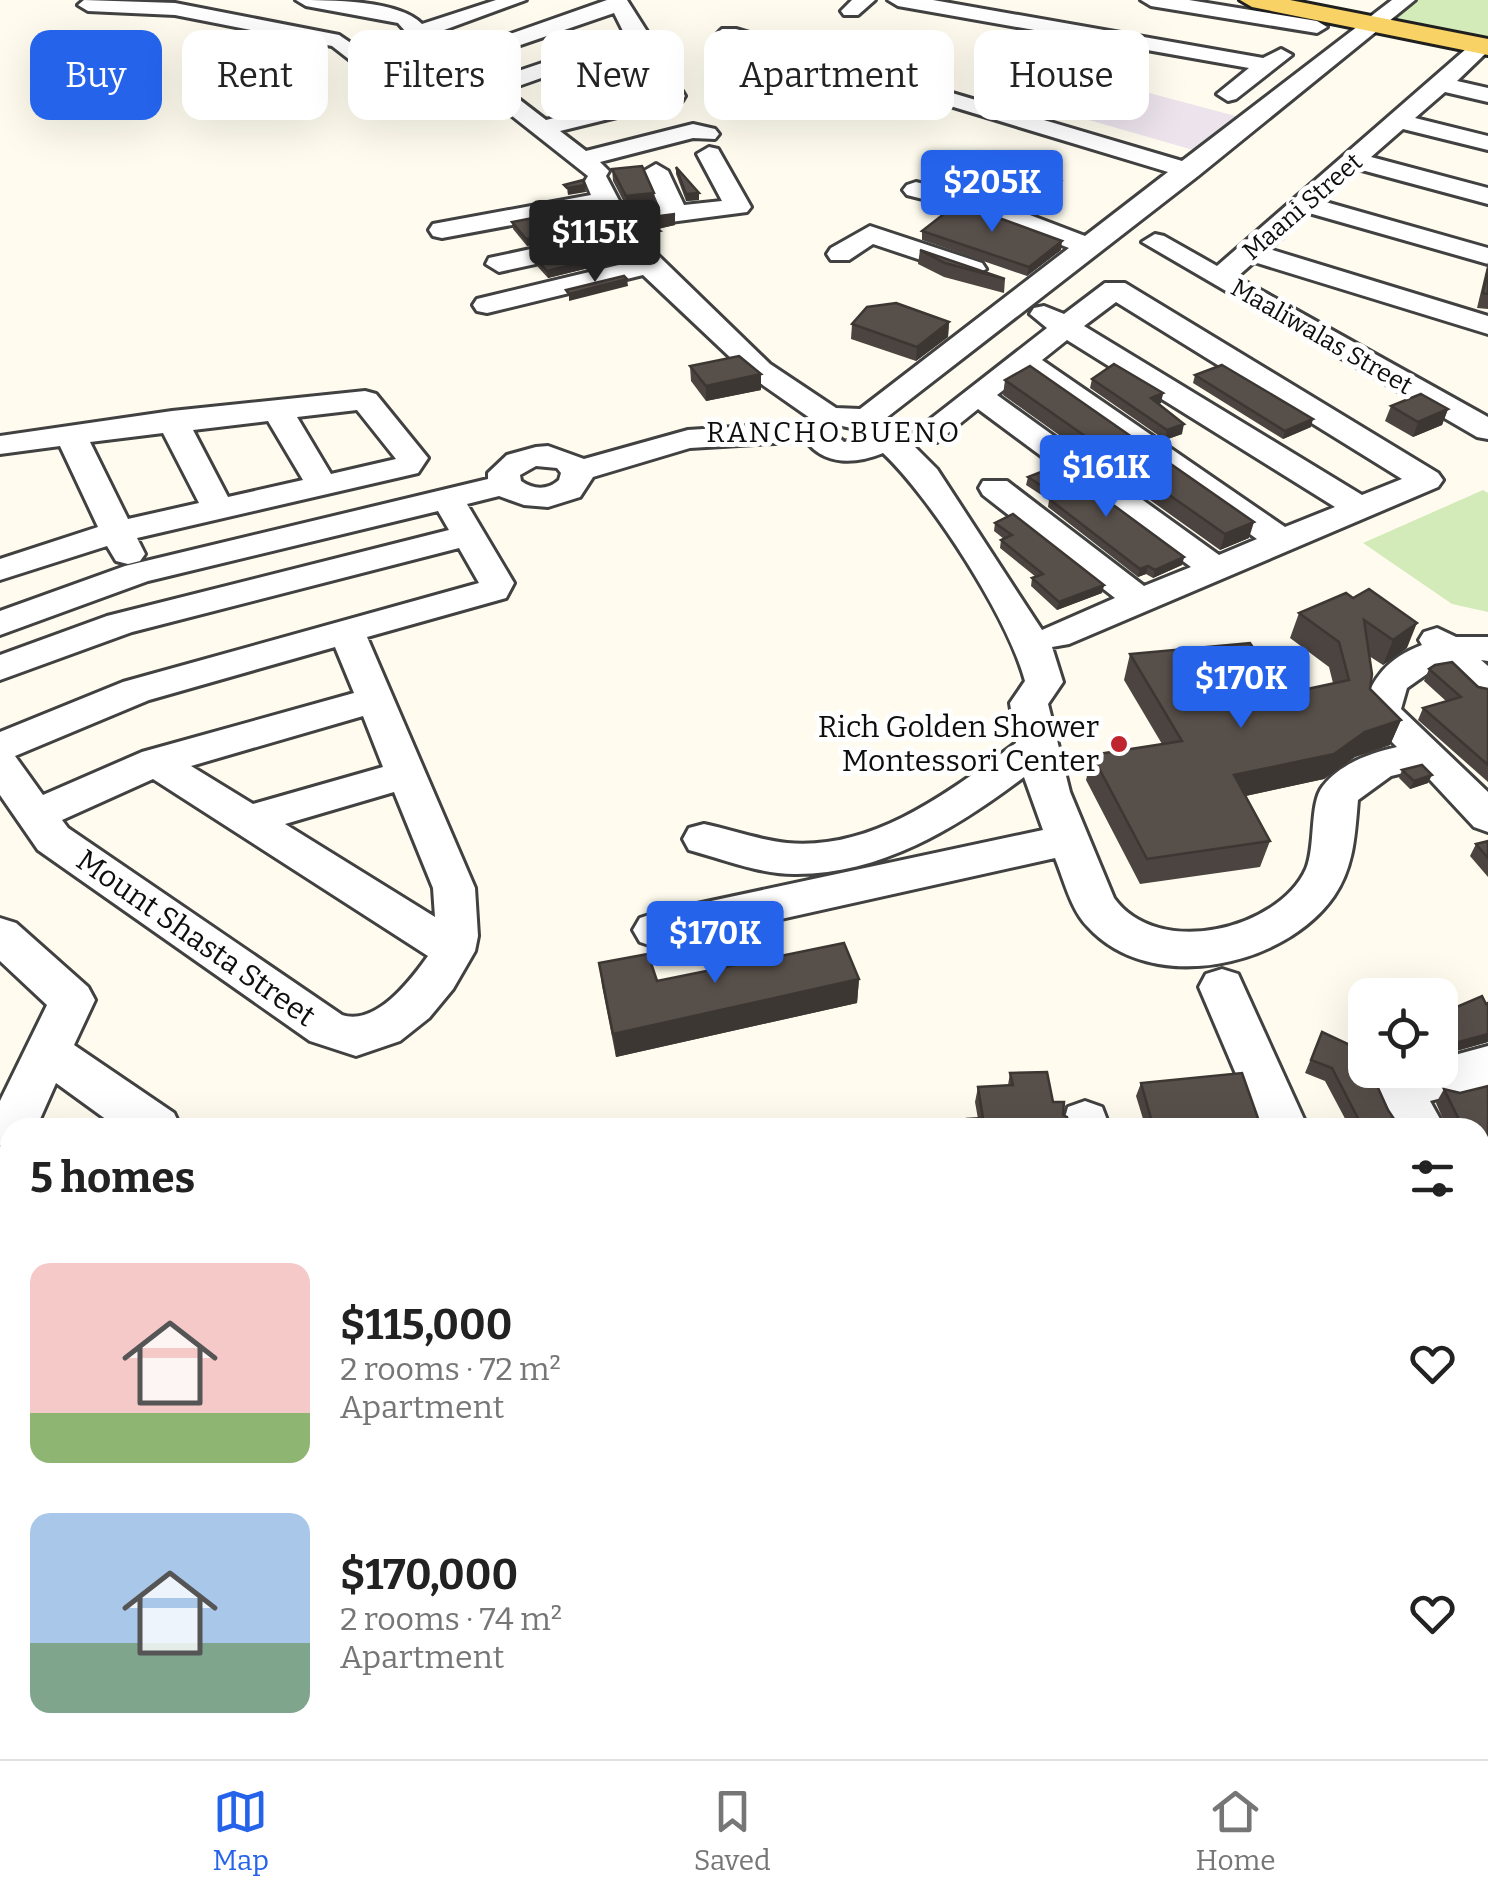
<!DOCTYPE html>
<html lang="en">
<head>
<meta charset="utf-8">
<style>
	:root { --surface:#fff; --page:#f6f6f6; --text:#222; --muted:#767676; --line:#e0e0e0; --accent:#2563eb }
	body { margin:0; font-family:Bitter,serif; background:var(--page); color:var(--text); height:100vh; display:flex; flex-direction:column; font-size:38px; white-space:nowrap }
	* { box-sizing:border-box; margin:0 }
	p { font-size:32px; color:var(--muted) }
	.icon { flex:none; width:55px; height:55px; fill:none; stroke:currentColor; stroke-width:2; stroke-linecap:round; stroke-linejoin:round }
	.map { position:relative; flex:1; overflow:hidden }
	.side { position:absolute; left:0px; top:1118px; width:1490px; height:642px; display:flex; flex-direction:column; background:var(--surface); border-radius:30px 30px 0 0; box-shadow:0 10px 40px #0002 }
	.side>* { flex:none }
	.banner { position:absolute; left:30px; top:30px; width:1430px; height:90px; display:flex; gap:20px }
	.tools { position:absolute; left:1348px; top:978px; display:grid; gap:20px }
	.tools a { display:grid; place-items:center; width:110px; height:110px; border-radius:20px; background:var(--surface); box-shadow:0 10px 40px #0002; font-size:50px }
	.price { position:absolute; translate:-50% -85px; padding:0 22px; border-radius:10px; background:var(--accent); color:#fff; font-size:32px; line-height:65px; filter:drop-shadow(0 2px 5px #0008) }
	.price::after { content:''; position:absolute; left:50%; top:60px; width:30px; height:22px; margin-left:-15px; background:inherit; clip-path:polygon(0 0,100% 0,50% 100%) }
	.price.on { background:#222; color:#fff }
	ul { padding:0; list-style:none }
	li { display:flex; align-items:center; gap:30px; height:250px; padding:0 30px }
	li span { display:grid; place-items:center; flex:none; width:280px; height:200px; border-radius:20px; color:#555 }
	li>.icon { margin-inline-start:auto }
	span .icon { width:120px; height:120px; fill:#fffc; stroke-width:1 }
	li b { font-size:42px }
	h2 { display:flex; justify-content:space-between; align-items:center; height:120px; padding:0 30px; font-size:42px }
	.tag { padding:0 35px; border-radius:20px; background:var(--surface); box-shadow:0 10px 40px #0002; font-size:35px; line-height:90px }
	.tag.on { background:var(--accent); color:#fff }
	.tab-bar { display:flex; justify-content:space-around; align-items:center; height:140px; border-top:2px solid var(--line); background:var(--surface); font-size:28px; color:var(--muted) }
	.tab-bar a { display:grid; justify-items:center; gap:5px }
	.tab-bar .on { color:var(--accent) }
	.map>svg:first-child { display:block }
	.industrial { fill:#ece3ed }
	.green { fill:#d3eab9 }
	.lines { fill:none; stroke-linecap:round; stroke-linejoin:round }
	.minor-casing { stroke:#414141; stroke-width:6 }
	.major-casing { stroke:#1f1f1f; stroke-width:6 }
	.minor { fill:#fff; fill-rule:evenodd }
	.major { fill:#f9d265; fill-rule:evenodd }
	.wall { fill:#4b4440 }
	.shaded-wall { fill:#3d3734 }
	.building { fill:#574f4a; stroke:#3d3734; stroke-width:2.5 }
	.poi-dot { fill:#c0252f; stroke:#fff; stroke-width:4 }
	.labels { text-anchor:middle; stroke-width:10; stroke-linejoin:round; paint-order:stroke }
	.far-street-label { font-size:25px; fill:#0e0e0e; stroke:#fff }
	.far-neighbourhood-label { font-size:28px; letter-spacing:2.5px; fill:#0e0e0e; stroke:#fff }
	.poi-label { font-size:30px; fill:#0e0e0e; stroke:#fff; text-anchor:end }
	.street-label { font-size:30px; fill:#0e0e0e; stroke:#fff }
</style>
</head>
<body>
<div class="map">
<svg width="1488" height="1759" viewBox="0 0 1488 1759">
	<rect width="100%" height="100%" fill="#fffcef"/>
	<polygon class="industrial" points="1048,66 1243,118 1200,152 999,94"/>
	<g class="green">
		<polygon points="1418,0 1488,0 1488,40 1395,19"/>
		<polygon points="1483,490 1488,493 1488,612 1452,604 1363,543"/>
	</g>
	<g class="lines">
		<defs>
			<g id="minor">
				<path d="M 84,0 L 175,3 L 339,35 L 389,69 L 444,56 L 406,32 L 398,23 L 306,6 L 296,0 C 330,0 399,0 422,24 L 496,0 L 526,0 L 436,33 L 465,50 L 607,0 L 627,0 L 648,33 L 640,43 L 507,90 L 546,120 L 674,89 L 682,91 L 685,96 L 682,101 L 560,131 L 586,151 L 693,124 L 715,129 L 719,134 L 715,139 L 693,138 L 600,162 L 609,171 L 606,176 L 625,212 L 660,208 L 644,171 L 656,164 L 668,171 L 684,205 L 722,201 L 697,154 L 709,147 L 718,149 L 751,207 L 747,212 L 632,227 L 636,234 L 770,364 L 836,408 L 860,409 L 1069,248 L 983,214 L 907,195 L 903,190 L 907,185 L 916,182 L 1001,204 L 1085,236 L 1168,172 L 722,37 L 718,33 L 722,29 L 736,29 L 1182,161 L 1392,0 L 1415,0 L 1198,176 L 886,418 L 937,469 L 1042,630 L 1115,598 L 983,495 L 979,488 L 983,481 L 1007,481 L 1144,586 L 1191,567 L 978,409 L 937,442 L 915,442 L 910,435 L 1047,328 L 1030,314 L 1034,308 L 1044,306 L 1064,314 L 1105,283 L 1125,283 L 1438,473 L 1443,480 L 1438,487 L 1069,644 L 1052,647 L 1063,682 L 1048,704 L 1070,792 L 1114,898 C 1158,959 1278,930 1306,869 C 1316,846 1309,803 1323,786 C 1340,764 1370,753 1397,747 L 1362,712 C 1372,677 1388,658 1422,645 L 1419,640 L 1424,632 L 1437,628 L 1456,637 L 1488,637 L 1488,661 L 1481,660 L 1488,666 L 1488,699 L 1475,696 L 1441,664 L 1407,688 L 1401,709 L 1488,792 L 1488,832 L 1474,827 L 1420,769 L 1391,776 L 1358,800 C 1355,834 1354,867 1334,896 C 1285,967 1151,996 1088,927 C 1071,910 1064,880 1055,858 L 655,947 L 640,942 L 633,930 L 640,918 L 655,913 L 1043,830 L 1024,777 C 958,827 881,875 794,874 C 760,874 722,859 689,850 L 683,839 L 689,828 L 704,824 C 732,830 759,840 787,843 C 874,851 950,791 1016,743 L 1010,703 L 1025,681 C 1008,618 931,498 883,453 C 856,464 825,466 806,441 L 690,448 L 593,477 L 580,497 L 548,507 L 524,505 L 499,496 L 467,504 L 514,583 L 506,598 L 367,637 L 475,888 L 478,936 L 475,951 L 453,989 L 429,1018 L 400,1041 L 356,1056 L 310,1041 L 38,850 L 0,795 L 0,732 L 123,682 L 479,583 L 459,548 L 132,632 L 0,680 L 0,655 L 107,616 L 449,530 L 438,511 L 148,581 L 0,635 L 0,611 L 125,566 L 488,479 L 488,473 L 507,455 L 536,447 L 548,446 L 584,459 L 688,430 L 807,422 L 810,418 L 750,376 L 643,275 L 487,313 L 477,311 L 473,305 L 477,299 L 631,262 L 618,246 L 499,272 L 486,264 L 489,258 L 609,232 L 598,209 L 442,238 L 433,236 L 429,230 L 433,224 L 591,195 L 585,181 L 588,176 L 483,93 L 458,66 L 393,82 L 387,91 L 379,93 L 368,86 L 373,78 L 332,46 L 175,15 L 88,11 L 78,5 ZM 614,13 L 625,35 L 495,79 L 477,60 ZM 1116,302 L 1402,479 L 1362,495 L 1084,326 ZM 1067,340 L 1335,507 L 1285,527 L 1042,360 ZM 1024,374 L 1257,539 L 1219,555 L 997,395 ZM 842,426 L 865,431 L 865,437 L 844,442 L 832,431 ZM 536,466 L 557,468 L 561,473 L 559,480 C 548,490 534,490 521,481 L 520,475 ZM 335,647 L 354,693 L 142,752 L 43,795 L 15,756 L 149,700 ZM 363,716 L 383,767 L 253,804 L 191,766 ZM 153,779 L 428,956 C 410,981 376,1026 342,1015 L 68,828 L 62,820 ZM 394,792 L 433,888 L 435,917 L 285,824 Z"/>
				<polygon points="852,0 875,0 858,15 844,15 841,11"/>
				<polygon points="888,0 933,0 1263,58 1281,49 1292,55 1236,99 1228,101 1217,94 1249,68 898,6"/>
				<polygon points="1141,0 1189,0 1317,21 1327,27 1317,33 1151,6"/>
				<polygon points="1474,48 1485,54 1457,81 1488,88 1488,102 1445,92 1415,118 1488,136 1488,150 1403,129 1371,157 1488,188 1488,204 1358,169 1322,201 1488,248 1488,264 1309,213 1269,249 1488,316 1488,334 1254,262 1237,277 1488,417 1488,439 1477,437 1142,242 1155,234 1164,236 1217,266 1466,49"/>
				<polygon points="870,226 982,263 986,269 972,277 873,244 849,260 831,260 827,254 831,248"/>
				<path d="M 365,391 L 376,394 L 428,458 L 418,473 L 137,538 L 145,554 L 140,561 L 128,564 L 116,561 L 107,546 L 0,580 L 0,559 L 98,527 L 60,446 L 0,454 L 0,436 L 172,411 ZM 357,410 L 396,459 L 331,474 L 297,417 ZM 268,421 L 303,480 L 228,497 L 193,430 ZM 163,433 L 199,503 L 128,519 L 90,442 Z"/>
				<polygon points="0,918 16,923 88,987 95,1000 74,1045 174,1113 181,1128 118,1128 56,1083 36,1128 10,1128 10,1148 0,1145 0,1101 47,1005 0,961"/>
				<polygon points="1222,969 1238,974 1308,1128 1259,1128 1199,987 1206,974"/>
				<polygon points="1488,1046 1488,1086 1430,1101 1445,1128 1394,1128 1372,1090 1379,1076 1396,1070 1440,1070 1440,1059"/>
				<polygon points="1085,1101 1102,1107 1110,1128 1062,1128 1068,1107"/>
				<polygon points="1480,1196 1488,1199 1488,1254 1480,1251"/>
				<rect x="0" y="1261" width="10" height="48"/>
				<polygon points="1480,1524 1488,1528 1488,1589 1480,1586"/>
				<polygon points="10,1721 10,1750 51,1750 50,1759 0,1759 0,1726"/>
				<rect x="206" y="1750" width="64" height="9"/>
				<rect x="434" y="1750" width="64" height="9"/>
				<polygon points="626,1750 690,1750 692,1759 628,1759"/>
				<rect x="777" y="1750" width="64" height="9"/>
				<polygon points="1046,1750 1118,1750 1121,1759 1049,1759"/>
				<polygon points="1376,1750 1450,1750 1453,1759 1379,1759"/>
			</g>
			<polygon id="major" points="1240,0 1290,0 1488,39 1488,55 1252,7"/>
		</defs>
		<use href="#minor" class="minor-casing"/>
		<use href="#major" class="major-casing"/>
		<use href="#minor" class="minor"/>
		<use href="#major" class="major"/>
	</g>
	<g class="wall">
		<polygon points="676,167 699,193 699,200 686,201 676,174"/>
		<polygon points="612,169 655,205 627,208 613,181"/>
		<polygon points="979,184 996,185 1058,192 1020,207 978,194"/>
		<polygon points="637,219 675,225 657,229 660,242 652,244 638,230"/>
		<polygon points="512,222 604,229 527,246 513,229"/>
		<polygon points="922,231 1061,250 1027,276 922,240"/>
		<polygon points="920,250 1005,279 1004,293 944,277 918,264"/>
		<polygon points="620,254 605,258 605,264 548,278 538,267 537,260"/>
		<polygon points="1488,262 1488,309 1477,308"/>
		<polygon points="949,322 948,337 916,361 851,339 852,324"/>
		<polygon points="690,366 761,390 706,401 691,381"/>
		<polygon points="1195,375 1311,427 1283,439 1193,383"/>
		<polygon points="1092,379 1163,393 1161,403 1159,404 1182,434 1165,440 1090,388"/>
		<polygon points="1005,380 1249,538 1220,550 1003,395"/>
		<polygon points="1391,406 1448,409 1442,425 1413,437 1385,421"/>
		<polygon points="1028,477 1184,557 1182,565 1153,578 1146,574 1138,577 1048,507 1049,500 1026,485"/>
		<polygon points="995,523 1104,585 1102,593 1057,610 1031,586 1032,578 1036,577 1000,548 1001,540 1004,539 994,531"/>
		<polygon points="1346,593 1407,648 1383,665 1369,656 1370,689 1401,720 1390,745 1355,757 1324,779 1246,796 1270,841 1260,867 1140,884 1086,780 1092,755 1162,744 1124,680 1130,654 1284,694 1333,683 1329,667 1290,638 1299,613"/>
		<polygon points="1429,669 1488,689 1488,782 1418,720 1423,708 1446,701 1424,681"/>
		<polygon points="1402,770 1428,783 1410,789 1399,778"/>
		<polygon points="1488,841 1488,877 1470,856 1476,844"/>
		<polygon points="599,963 657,981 859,979 857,1003 616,1057 602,986"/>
		<polygon points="1488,1003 1488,1042 1442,1055 1440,1051 1440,1014"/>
		<polygon points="1322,1032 1374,1079 1388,1110 1400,1128 1350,1128 1325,1081 1305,1073"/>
		<polygon points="1010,1073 1053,1102 1063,1115 1069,1128 965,1128 967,1119 978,1119 975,1102 978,1087 1008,1085"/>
		<polygon points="1141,1083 1260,1124 1272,1128 1134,1128 1136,1121 1144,1122 1136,1096"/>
		<polygon points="1488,1086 1488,1196 1480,1185 1480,1128 1447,1128 1436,1103 1444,1089 1460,1093"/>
		<polygon points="1480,1240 1488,1251 1488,1373 1480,1361"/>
		<polygon points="1480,1595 1488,1600 1488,1657 1483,1661 1480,1659"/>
		<polygon points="878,1750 934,1750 938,1757 937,1759 879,1759"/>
		<polygon points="1139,1750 1350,1750 1362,1759 1150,1759"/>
	</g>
	<g class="shaded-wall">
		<polygon points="1060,181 1058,192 1020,207 1021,197"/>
		<polygon points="585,185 586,192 568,195 567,188"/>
		<polygon points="654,193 655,205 627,208 626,196"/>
		<polygon points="699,193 699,200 686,201 686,194"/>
		<polygon points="675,214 675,225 649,231 645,221"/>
		<polygon points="603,222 604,229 527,246 526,239"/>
		<polygon points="660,231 660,242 652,244 651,233"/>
		<polygon points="1062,241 1061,250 1027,276 1029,267"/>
		<polygon points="619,247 620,254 605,258 605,264 548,278 547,271"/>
		<polygon points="627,279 628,286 569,301 569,294"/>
		<polygon points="949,322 948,337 916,361 917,347"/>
		<polygon points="761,374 761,390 706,401 706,386"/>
		<polygon points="1163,393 1161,403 1149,408 1151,398"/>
		<polygon points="1448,409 1442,425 1413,437 1418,422"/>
		<polygon points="1313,419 1311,427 1283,439 1285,431"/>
		<polygon points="1184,424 1182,434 1165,440 1167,430"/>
		<polygon points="1254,522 1249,538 1220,550 1225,534"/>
		<polygon points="1184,557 1182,565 1153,578 1155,570"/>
		<polygon points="1148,566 1146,574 1138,577 1140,569"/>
		<polygon points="1104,585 1102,593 1057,610 1059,602"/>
		<polygon points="1417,623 1407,648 1383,665 1393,640"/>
		<polygon points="1401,720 1390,745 1355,757 1324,779 1226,800 1234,775"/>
		<polygon points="1432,775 1428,783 1410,789 1414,781"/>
		<polygon points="859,979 857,1003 616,1057 613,1034"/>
		<polygon points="1488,1034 1488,1042 1442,1055 1448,1045"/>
	</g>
	<g class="building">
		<polygon points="642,166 654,193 626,196 612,169"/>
		<polygon points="676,167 699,193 686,194"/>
		<polygon points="1021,169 1060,181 1021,197 979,184 983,181 996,185"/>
		<polygon points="583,180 585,185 567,188 564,185"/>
		<polygon points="958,203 1062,241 1029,267 922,231"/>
		<polygon points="595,206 603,222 526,239 512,222"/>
		<polygon points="675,214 645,221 660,231 651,233 637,219"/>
		<polygon points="616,243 619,247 600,252 605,257 547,271 537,260"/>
		<polygon points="920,250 1005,279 945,263"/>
		<polygon points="1488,269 1488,294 1483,293"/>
		<polygon points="624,276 627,279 569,294 566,290"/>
		<polygon points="896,303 949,322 917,347 852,324 867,307"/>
		<polygon points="739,356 761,374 706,386 690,366"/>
		<polygon points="1114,364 1163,393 1151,398 1184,424 1167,430 1092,379"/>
		<polygon points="1222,365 1313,419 1285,431 1195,375"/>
		<polygon points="1030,366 1254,522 1225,534 1005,380"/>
		<polygon points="1421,394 1448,409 1418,422 1391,406"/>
		<polygon points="1059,465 1184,557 1155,570 1148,566 1140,569 1049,499 1057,496 1028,477"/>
		<polygon points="1013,514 1104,585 1059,602 1032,578 1043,574 1001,540 1012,535 995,523"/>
		<polygon points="1369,589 1417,623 1393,640 1364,620 1372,674 1370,689 1401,720 1365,732 1334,754 1234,775 1270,841 1147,859 1092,755 1182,741 1130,654 1250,643 1284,694 1349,680 1339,642 1299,613 1346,593 1353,598"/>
		<polygon points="1452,662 1478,687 1488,689 1488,765 1423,708 1461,697 1429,669 1435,665"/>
		<polygon points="1422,765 1432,775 1414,781 1402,770"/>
		<polygon points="1488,841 1488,858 1476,844"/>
		<polygon points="844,943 859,979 613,1034 599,963 648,954 657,981"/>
		<polygon points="1482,996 1486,1004 1488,1003 1488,1034 1448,1045 1443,1036 1440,1037 1440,1014"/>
		<polygon points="1322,1032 1365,1052 1365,1070 1378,1070 1374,1079 1388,1110 1400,1128 1363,1128 1332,1068 1311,1060"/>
		<polygon points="1047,1072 1053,1102 1064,1102 1063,1115 1067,1117 1069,1128 968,1128 967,1119 983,1118 978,1087 1013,1085 1010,1073"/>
		<polygon points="1242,1073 1260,1124 1270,1123 1272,1128 1138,1128 1136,1121 1152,1122 1141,1083"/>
		<polygon points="1488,1086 1488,1168 1480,1157 1480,1128 1463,1128 1444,1089 1460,1093"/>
		<polygon points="1480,1240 1488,1251 1488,1347 1480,1335"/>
		<polygon points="1480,1595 1488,1600 1488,1646 1480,1641"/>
		<polygon points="882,1750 934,1750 938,1757 930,1759 883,1759"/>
		<polygon points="1010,1750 1043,1750 1052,1757 1051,1759 995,1759"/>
		<polygon points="1157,1750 1350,1750 1362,1759 1169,1759"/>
	</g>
	<circle class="poi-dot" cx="1119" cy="744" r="10"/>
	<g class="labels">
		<g class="far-street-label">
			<text transform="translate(1302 206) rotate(-41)" y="9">Maani Street</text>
			<text transform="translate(1322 336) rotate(30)" y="9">Maaliwalas Street</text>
		</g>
		<g class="far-neighbourhood-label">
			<text x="834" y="442">RANCHO BUENO</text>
		</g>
		<g class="poi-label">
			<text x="1099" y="737">Rich Golden Shower<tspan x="1099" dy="34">Montessori Center</tspan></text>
		</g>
		<g class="street-label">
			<text transform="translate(196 938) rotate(35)" y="10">Mount Shasta Street</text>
		</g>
	</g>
</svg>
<div class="tools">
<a><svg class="icon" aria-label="locate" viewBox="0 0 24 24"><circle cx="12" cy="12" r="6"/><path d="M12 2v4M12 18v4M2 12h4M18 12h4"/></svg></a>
</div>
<b class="price" style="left:992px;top:235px">$205K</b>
<b class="price on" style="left:595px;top:285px">$115K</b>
<b class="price" style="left:1106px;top:520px">$161K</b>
<b class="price" style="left:1241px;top:731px">$170K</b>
<b class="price" style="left:715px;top:986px">$170K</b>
<div class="banner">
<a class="tag on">Buy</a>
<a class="tag">Rent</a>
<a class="tag">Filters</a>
<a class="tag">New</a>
<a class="tag">Apartment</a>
<a class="tag">House</a>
</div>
<section class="side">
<h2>5 homes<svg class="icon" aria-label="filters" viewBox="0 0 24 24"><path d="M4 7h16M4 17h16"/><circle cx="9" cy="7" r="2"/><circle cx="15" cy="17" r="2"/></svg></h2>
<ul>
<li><span style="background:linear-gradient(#f6c9c9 75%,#8fb573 0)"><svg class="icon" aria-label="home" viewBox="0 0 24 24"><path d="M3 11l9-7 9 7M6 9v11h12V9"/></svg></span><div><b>$115,000</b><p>2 rooms · 72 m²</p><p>Apartment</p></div><svg class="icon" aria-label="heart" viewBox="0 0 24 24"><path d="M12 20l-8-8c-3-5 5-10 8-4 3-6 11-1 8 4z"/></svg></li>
<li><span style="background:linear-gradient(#a9c7e8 65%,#7fa58c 0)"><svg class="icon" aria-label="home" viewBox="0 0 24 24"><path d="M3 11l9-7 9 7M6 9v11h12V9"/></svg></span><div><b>$170,000</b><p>2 rooms · 74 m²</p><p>Apartment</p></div><svg class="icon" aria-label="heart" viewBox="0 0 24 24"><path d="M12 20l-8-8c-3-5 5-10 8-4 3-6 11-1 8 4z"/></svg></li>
</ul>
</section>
</div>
<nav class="tab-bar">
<a class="on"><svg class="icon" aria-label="map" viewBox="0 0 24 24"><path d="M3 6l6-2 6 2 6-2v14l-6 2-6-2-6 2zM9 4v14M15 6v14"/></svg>Map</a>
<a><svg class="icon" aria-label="saved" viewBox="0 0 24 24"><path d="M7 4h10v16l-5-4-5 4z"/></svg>Saved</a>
<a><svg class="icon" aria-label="home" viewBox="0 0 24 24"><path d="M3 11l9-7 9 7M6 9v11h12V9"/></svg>Home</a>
</nav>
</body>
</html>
